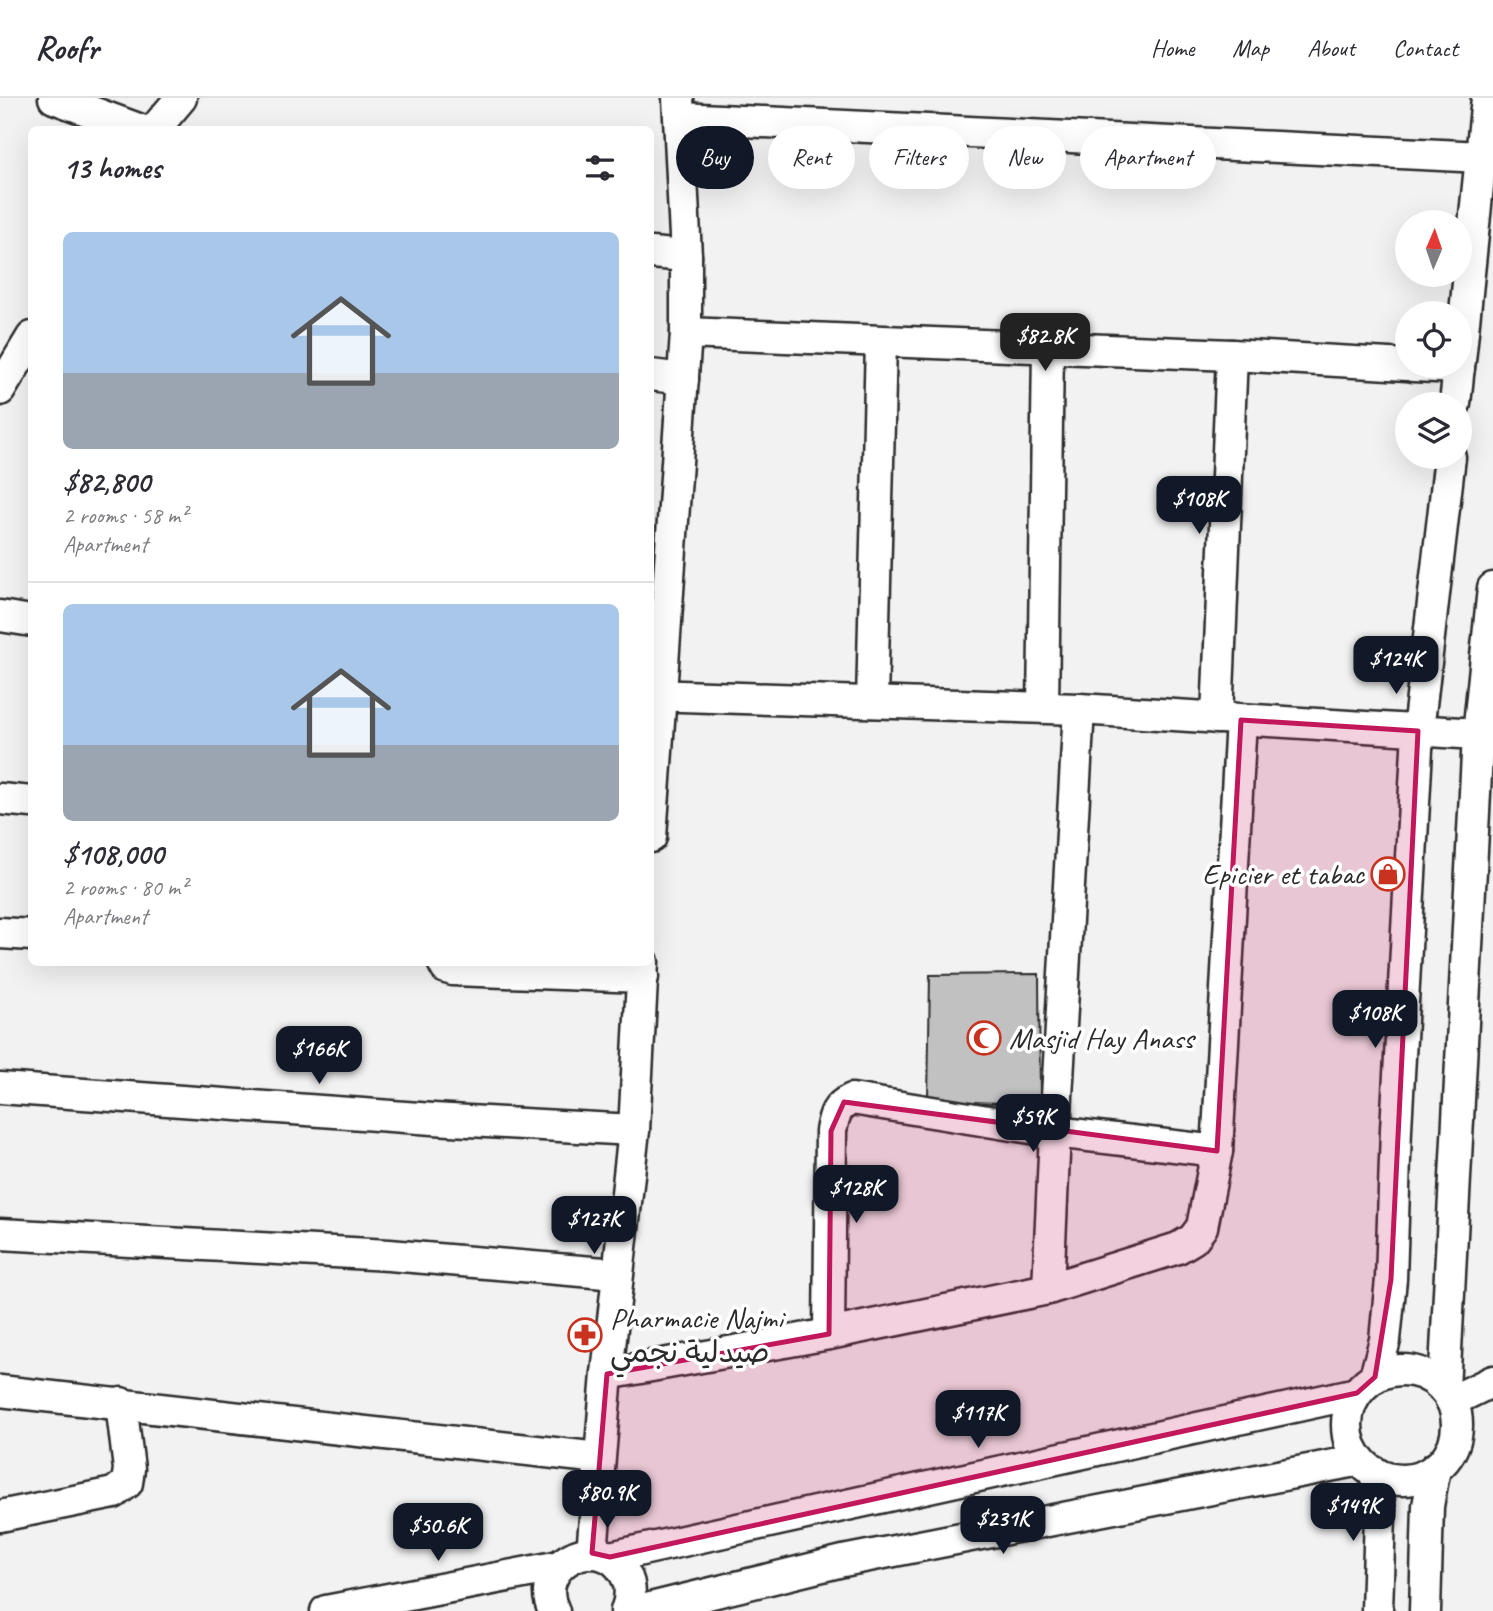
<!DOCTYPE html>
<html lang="en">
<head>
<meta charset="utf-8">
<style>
	:root { --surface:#fff; --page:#f7f7f7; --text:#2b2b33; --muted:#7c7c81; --line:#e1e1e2; --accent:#111827 }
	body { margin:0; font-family:Caveat,"Playpen Sans Arabic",sans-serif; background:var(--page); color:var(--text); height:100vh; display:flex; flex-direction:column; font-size:26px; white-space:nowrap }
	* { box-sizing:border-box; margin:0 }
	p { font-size:23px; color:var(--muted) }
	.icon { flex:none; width:38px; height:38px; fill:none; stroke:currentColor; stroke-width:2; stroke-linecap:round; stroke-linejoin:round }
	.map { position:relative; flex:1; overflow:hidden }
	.sheet { position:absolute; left:28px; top:28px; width:626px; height:840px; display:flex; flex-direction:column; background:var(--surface); border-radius:10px; box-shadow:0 7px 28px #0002 }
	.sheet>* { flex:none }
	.hud { position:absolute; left:676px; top:28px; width:665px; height:63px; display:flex; gap:14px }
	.needle { width:46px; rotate:2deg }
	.fabs { position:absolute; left:1395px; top:112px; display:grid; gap:14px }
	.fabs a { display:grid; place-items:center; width:77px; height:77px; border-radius:50%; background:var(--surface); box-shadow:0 7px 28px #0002; font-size:35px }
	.price { position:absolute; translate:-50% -60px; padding:0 16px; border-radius:14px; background:var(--accent); color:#fff; font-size:23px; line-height:46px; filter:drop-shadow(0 2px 4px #0008) }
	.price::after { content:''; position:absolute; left:50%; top:42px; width:21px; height:16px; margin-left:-10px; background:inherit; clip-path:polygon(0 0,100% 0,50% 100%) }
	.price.on { background:#222; color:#fff }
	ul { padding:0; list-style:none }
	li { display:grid; align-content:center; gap:14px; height:371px; padding:0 35px }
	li+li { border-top:2px solid var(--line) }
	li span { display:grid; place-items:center; height:217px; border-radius:10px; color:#555 }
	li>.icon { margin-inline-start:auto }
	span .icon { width:126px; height:126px; fill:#fffc; stroke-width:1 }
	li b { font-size:30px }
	h2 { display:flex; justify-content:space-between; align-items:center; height:84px; padding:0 35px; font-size:30px }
	.pill { padding:0 24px; border-radius:32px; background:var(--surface); box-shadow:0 7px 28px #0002; font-size:24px; line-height:63px }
	.pill.on { background:var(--accent); color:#fff }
	header { display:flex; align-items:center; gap:42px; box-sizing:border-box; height:98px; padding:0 35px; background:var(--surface); border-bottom:2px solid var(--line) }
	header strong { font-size:33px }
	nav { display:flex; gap:38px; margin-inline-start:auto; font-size:24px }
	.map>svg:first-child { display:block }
	.building { fill:#c1c1c1; stroke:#2b2b2b; stroke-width:2 }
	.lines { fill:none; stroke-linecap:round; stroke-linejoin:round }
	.minor-casing { stroke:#2b2b2b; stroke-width:35 }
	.minor { stroke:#fff; stroke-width:30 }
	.marked { fill:#c2185b; fill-opacity:0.2; stroke:#c2185b; stroke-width:5; stroke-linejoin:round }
	.labels { text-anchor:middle; stroke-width:7; stroke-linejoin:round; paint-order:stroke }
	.poi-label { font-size:30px; fill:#2b2b2b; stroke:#fff; text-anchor:start }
</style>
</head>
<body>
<header>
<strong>Roofr</strong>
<nav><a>Home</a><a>Map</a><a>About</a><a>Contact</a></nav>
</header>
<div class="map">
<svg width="1493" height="1513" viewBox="0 0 1493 1513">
	<rect width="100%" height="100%" fill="#f2f2f2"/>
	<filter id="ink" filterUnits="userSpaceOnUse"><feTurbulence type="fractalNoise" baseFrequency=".0143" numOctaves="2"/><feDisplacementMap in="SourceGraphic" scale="14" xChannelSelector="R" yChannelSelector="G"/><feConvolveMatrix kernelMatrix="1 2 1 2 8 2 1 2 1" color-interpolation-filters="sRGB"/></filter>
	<g filter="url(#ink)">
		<polygon class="building" points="1039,876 1040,1006 928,1003 930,877"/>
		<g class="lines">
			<defs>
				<g id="minor">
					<polyline points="54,0 141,32"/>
					<polyline points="680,20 1482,59"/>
					<polyline points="154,32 181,0"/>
					<polyline points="651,155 686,158"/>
					<polyline points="686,235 1232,257 1407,267"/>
					<polyline points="1460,263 1487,0"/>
					<polyline points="1413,268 1459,270"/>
					<polyline points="651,277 683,281"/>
					<polyline points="0,292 32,239"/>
					<polyline points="1455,306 1459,268"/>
					<polyline points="0,518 32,523"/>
					<polyline points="651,597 1079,611 1493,637"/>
					<polyline points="872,604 881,244"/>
					<polyline points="1043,609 1048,250"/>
					<polyline points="1217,620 1232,257"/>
					<polyline points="0,701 32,704"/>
					<polyline points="651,739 686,235 686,158 678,0"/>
					<polyline points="0,835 32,837"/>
					<polyline points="443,864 446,870 453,872 643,879"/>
					<polyline points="0,990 433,1021 634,1032"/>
					<polyline points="0,1136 389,1157 617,1176"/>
					<polyline points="1048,1191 1055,1034 1079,611"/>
					<path d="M 829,1236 L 831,1033 C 834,1017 836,1008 852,1001 L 1055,1034 L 1217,1053"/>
					<circle cx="1402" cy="1327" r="55"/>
					<polyline points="607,1276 829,1236 1048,1191 1178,1150 1193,1141 1202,1129 1217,1053 1241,622"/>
					<polyline points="1375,1279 1385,1242 1391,1181 1396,1031 1418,633 1450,359"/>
					<polyline points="1444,1291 1478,637 1493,490"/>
					<polyline points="0,1293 599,1360"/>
					<polyline points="1452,1303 1493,1283"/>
					<polyline points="1376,1375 1380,1416 1377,1513"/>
					<polyline points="0,1418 114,1395 127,1385 129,1371 121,1305"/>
					<polyline points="592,1455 607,1276 634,1032 643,864"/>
					<polyline points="610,1459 1357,1295"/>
					<polyline points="326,1513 560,1468"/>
					<path d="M 554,1513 C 530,1467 600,1430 625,1476 C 632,1488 631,1500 626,1513"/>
					<polyline points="638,1513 843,1463 1360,1362"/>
					<polyline points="1425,1513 1428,1408 1435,1370"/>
				</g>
			</defs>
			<use href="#minor" class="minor-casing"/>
			<use href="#minor" class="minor"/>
		</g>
	</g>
	<path class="marked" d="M 1241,622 L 1418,633 L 1391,1181 L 1375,1279 L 1357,1295 L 610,1459 L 592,1455 L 607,1276 L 829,1236 L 831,1033 L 844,1004 L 1217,1053 Z"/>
	<defs>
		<symbol id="shop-ring" viewBox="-11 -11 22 22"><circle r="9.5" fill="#fff" stroke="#c8321e" stroke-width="1.5"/><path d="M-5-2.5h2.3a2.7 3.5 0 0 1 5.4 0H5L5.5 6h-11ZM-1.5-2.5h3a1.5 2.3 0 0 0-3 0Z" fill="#c8321e"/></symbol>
		<symbol id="mosque-ring" viewBox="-11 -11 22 22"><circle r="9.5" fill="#fff" stroke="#c8321e" stroke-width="1.5"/><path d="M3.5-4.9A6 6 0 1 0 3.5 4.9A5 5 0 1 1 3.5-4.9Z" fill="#c8321e"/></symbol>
		<symbol id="pharmacy-ring" viewBox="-11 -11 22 22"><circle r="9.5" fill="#fff" stroke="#c8321e" stroke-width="1.5"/><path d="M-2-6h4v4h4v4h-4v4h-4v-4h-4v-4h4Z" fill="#c8321e"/></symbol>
	</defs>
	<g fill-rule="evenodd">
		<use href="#shop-ring" x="1369" y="757" width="38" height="38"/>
		<use href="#mosque-ring" x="965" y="921" width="38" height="38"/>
		<use href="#pharmacy-ring" x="566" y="1218" width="38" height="38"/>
	</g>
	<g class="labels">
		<g class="poi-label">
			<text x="1364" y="786" text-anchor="end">Epicier et tabac</text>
			<text x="1009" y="950">Masjid Hay Anass</text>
			<text x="610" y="1230">Pharmacie Najmi<tspan x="610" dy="34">صيدلية نجمي</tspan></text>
		</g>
	</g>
</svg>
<div class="fabs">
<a><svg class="needle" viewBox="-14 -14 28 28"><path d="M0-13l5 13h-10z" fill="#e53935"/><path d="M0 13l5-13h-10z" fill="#7c7c81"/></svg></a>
<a><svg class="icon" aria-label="locate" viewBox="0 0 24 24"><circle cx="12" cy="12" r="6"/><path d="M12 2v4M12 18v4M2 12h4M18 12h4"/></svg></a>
<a><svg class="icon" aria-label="layers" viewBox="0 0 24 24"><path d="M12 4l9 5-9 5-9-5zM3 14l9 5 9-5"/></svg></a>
</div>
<b class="price on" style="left:1045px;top:275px">$82.8K</b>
<b class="price" style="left:1199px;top:438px">$108K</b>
<b class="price" style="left:1396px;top:598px">$124K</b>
<b class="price" style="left:1375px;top:952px">$108K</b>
<b class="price" style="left:319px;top:988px">$166K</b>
<b class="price" style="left:1033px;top:1056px">$59K</b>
<b class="price" style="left:856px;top:1127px">$128K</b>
<b class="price" style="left:594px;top:1158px">$127K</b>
<b class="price" style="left:978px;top:1352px">$117K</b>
<b class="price" style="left:607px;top:1432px">$80.9K</b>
<b class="price" style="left:1353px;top:1445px">$149K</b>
<b class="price" style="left:1003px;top:1458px">$231K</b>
<b class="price" style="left:438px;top:1465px">$50.6K</b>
<div class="hud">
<a class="pill on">Buy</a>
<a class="pill">Rent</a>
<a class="pill">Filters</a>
<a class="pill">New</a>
<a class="pill">Apartment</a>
</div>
<section class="sheet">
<h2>13 homes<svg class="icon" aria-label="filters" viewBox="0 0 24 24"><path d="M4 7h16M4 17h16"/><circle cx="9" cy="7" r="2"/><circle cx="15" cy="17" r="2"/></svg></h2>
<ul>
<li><span style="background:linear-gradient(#a9c7e8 65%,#9aa5b1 0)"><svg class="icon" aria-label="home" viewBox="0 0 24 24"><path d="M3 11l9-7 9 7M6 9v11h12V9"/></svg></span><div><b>$82,800</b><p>2 rooms · 58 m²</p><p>Apartment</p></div></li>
<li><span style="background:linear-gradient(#a9c7e8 65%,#9aa5b1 0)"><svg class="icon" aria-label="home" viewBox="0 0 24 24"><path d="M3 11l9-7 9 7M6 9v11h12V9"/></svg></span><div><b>$108,000</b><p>2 rooms · 80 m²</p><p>Apartment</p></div></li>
</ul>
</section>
</div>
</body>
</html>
